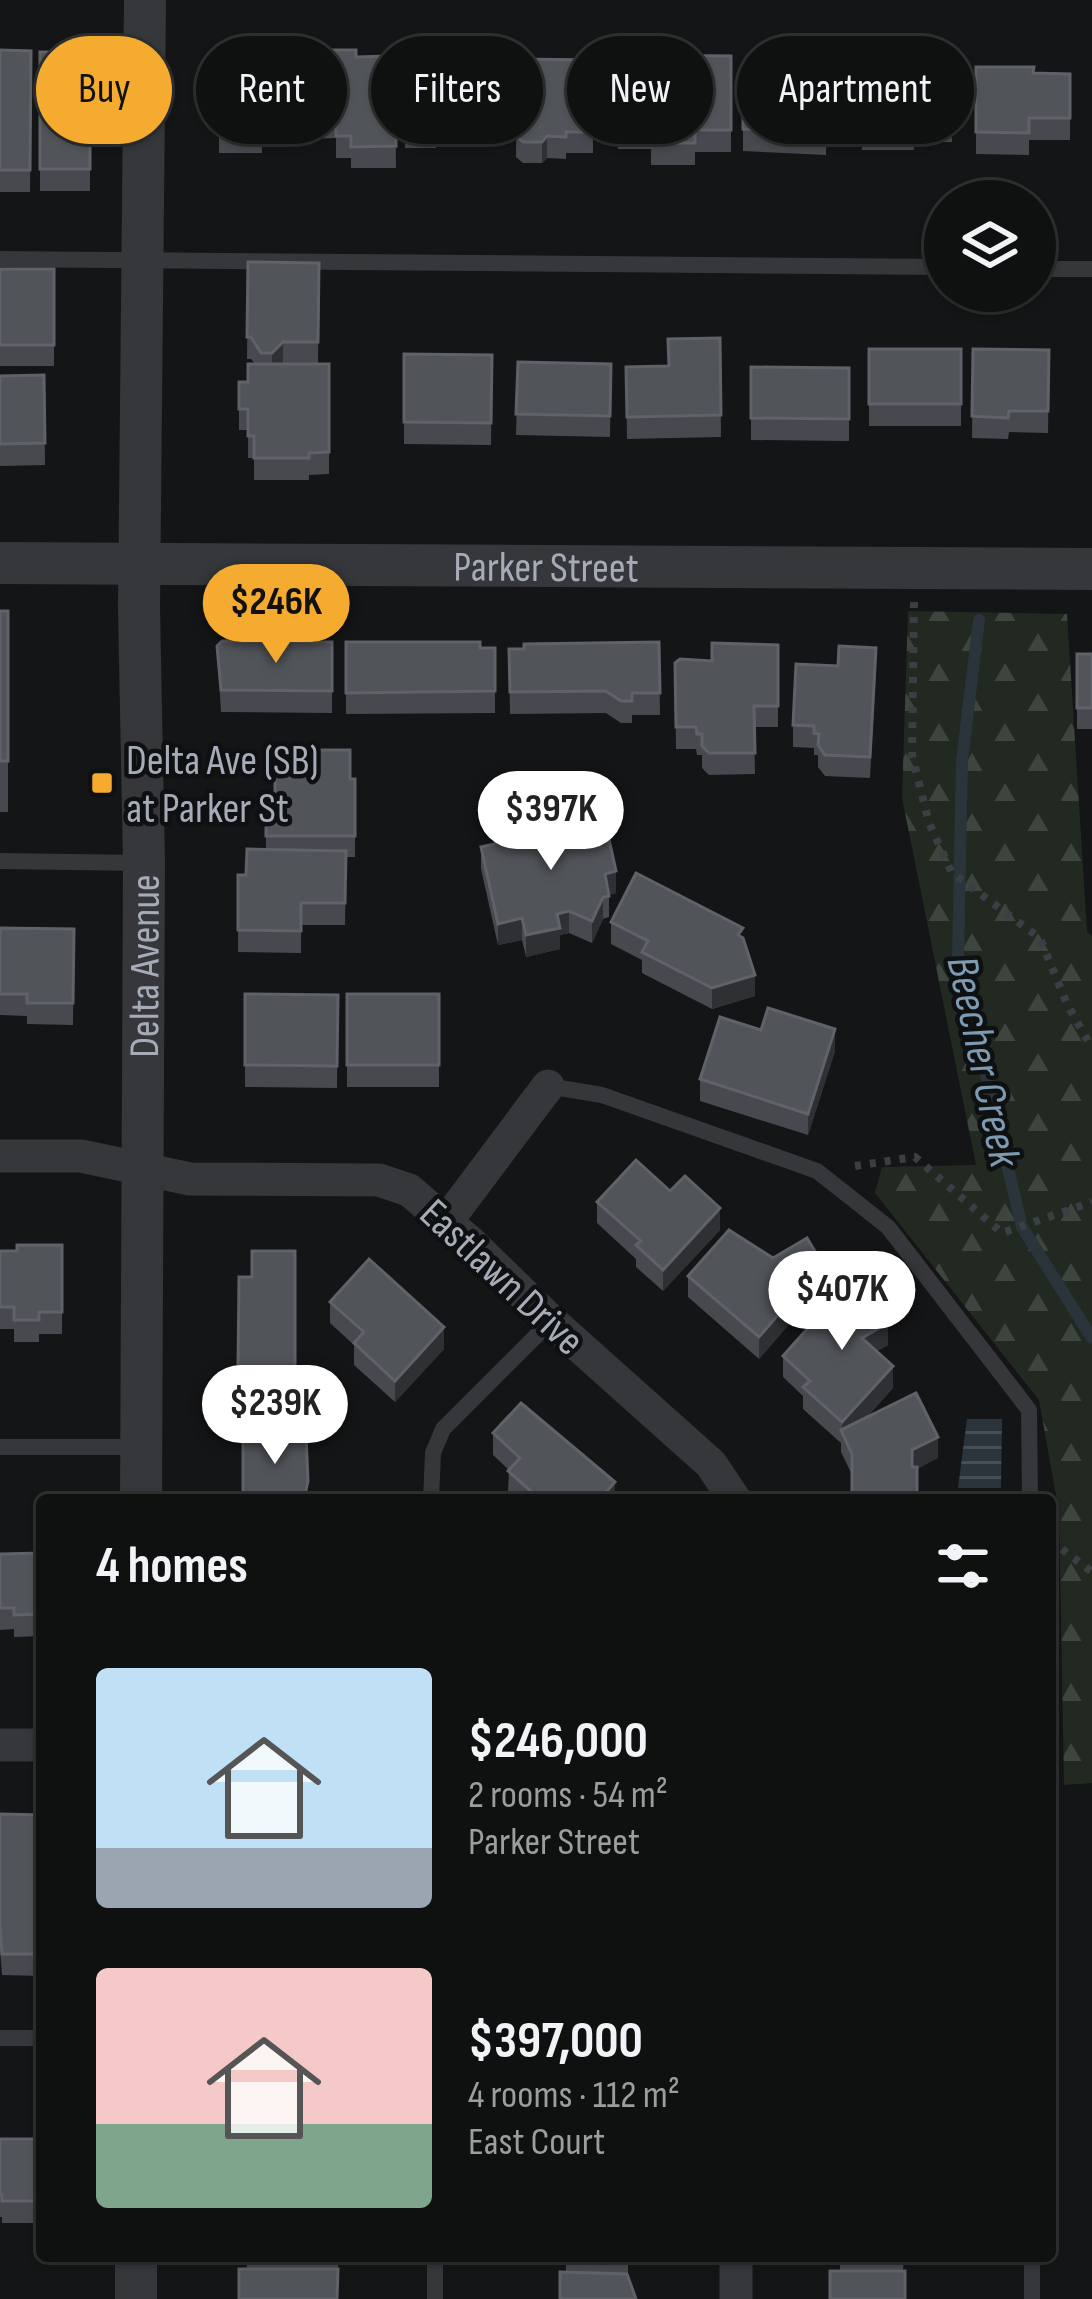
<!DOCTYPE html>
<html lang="en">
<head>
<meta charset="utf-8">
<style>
	:root { --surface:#0f1010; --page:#1d1e1e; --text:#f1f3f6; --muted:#9b9d9f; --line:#2f3030; --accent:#f4ab2f }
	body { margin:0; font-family:"Sofia Sans Condensed",sans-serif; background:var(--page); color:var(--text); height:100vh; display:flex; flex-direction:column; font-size:45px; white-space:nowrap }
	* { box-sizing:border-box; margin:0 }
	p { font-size:39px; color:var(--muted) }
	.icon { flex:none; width:66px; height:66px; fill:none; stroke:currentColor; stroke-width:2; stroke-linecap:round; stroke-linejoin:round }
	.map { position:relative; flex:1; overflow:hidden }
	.sheet { position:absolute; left:36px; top:1494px; width:1020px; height:768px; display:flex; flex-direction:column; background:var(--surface); border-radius:12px; box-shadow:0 3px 9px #0004,0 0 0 3px var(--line) }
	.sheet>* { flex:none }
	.guide { position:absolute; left:36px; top:36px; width:1020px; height:108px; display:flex; gap:24px }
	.fabs { position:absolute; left:924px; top:180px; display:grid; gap:24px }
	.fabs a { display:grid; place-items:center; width:132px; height:132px; border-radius:50%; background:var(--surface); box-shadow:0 3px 9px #0004,0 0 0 3px var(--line); font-size:60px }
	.price { position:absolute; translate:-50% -102px; padding:0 27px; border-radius:42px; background:#fff; color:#222; font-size:39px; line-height:78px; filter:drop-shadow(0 3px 6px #0008) }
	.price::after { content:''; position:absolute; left:50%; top:72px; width:36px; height:27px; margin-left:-18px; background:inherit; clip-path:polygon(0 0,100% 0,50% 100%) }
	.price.selected { background:var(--accent); color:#111 }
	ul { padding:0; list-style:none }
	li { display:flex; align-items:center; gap:36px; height:300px; padding:0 60px }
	li span { display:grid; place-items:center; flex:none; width:336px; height:240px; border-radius:12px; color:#555 }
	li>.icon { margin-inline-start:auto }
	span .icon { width:144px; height:144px; fill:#fffc; stroke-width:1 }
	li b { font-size:51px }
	h2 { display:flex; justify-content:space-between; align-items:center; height:144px; padding:0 60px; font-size:51px }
	.pill { padding:0 42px; border-radius:54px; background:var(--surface); box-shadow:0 3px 9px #0004,0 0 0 3px var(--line); font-size:42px; line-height:108px }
	.pill.selected { background:var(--accent); color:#111 }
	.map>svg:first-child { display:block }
	.forest { fill:url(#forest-firs) }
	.water { fill:url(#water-rules) }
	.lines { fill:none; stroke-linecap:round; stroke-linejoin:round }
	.stream { stroke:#2b343a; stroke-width:12 }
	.path { stroke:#3b3e42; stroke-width:8; stroke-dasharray:6 9; stroke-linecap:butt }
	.service { stroke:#35373b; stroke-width:16 }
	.minor { stroke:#35373b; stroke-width:33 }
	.tertiary { stroke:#35373b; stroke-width:42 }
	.wall { fill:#47494e }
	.shaded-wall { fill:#2e3033 }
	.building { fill:#515459; stroke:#5f6268; stroke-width:3 }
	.poi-dot { fill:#f4ab2f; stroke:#0f1011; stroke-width:4.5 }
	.labels { text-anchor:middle; stroke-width:9; stroke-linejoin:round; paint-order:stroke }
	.street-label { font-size:42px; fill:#a6acb7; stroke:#0f1011 }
	.poi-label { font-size:42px; fill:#a6acb7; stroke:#0f1011; text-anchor:start }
	.water-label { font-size:45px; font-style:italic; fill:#7d9bb2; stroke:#0f1011 }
</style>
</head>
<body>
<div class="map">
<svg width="1092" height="2299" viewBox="0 0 1092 2299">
	<defs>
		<pattern id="forest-firs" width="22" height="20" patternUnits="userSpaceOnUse" patternTransform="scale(3)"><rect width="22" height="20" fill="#212921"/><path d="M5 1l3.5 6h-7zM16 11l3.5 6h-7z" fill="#3e453f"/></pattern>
		<pattern id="water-rules" width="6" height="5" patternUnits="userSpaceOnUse" patternTransform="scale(3)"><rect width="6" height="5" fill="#2b343a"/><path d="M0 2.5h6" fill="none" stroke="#474f54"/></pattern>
	</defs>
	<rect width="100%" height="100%" fill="#141516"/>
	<polygon class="forest" points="908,611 1067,614 1087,931 1092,936 1092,1783 1064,1785 1059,1512 1039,1400 875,1193 882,1167 976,1165 902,798"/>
	<polygon class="water" points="967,1419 1002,1419 1001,1488 958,1488"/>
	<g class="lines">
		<polyline class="stream" points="979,620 962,761 958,957 1022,1227 1092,1338"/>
		<g class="path">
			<polyline points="914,602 912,755 929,823 952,873 1040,938 1067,1004 1092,1048"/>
			<polyline points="855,1166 915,1157 1002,1233 1092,1202"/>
			<polyline points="1050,1540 1092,1572"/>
		</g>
		<g class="service">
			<polyline points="0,259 945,267"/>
			<polyline points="1035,269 1092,269"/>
			<polyline points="0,861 143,863"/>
			<polyline points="548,1086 602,1095 817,1171 888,1227 1029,1410 1030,1500"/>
			<polyline points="0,1447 141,1447"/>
			<polyline points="431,1500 433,1453 443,1429 551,1321"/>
			<polyline points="0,2038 42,2038"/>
			<polyline points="435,2256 435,2299"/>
			<polyline points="1032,2256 1032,2299"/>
		</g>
		<g class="minor">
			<polyline points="0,1156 81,1156 190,1179 379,1180 409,1190 470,1242 551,1321 711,1464 735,1500"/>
			<polyline points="446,1222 548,1086"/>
			<polyline points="0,1745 42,1745"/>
			<polyline points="736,2299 736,2256"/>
		</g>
		<g class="tertiary">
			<path id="s1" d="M 0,563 L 1092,569"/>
			<path id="s2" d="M 141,1500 L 144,863 L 139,608 L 145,0"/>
			<polyline points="136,2299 136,2256"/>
		</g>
	</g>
	<g class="wall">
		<polygon points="0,50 31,51 30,192 0,192"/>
		<polygon points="219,50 297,53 297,136 262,136 262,153 219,153"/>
		<polygon points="481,50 480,127 437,126 436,148 405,148 407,54 443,55"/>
		<rect x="40" y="52" width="50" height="139"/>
		<polygon points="618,55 731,56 731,152 695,152 695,165 651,165 651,149 618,149"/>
		<polygon points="356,57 395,66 396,168 351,168 351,158 336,158 336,138 310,139 310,76 317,76 327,65"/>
		<polygon points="517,59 593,60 593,153 566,153 566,159 547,158 542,163 523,163 516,157"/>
		<polygon points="743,67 795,72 833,72 833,146 826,146 826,155 743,151"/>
		<polygon points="976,67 1034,73 1070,74 1070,140 1029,140 1029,155 976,154"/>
		<polygon points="862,68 915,72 952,72 952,142 914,142 914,150 862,150"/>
		<polygon points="248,262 319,263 318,364 329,364 329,474 309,475 309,480 254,480 254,458 248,458 248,430 239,430 239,382 248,382 255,364 251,359 247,359"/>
		<rect x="0" y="269" width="54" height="97"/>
		<polygon points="720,338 721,437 627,439 626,367 668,366"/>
		<rect x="869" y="349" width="92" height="77"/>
		<polygon points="973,349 1049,350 1048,433 1009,432 1008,439 972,438"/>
		<polygon points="404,354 492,355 491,445 404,444"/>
		<polygon points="518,362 611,364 610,437 516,435"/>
		<polygon points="751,367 849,368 849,441 751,440"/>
		<polygon points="44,375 45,465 0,466 0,376"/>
		<rect x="0" y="611" width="8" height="201"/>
		<polygon points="332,642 332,713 221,712 217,646"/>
		<polygon points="346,642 495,648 495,713 346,714"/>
		<polygon points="659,642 660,715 632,715 632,723 621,723 606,713 510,714 509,649"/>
		<polygon points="778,645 778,727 754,727 755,774 709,775 702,768 702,755 697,755 696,749 676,749 675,663 712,661"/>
		<rect x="1077" y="654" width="15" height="75"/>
		<polygon points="876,669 870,778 825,776 818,767 818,755 814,755 814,748 793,747 793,725"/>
		<polygon points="350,779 355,779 355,857 346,857 345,925 301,925 301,953 238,952 238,875 246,875 266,849 266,793 275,793"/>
		<polygon points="554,815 595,832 616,893 609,895 609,917 603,919 592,943 569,933 560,935 560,949 526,957 522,940 498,945 481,869 481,847 554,831"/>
		<polygon points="611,922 743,938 755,996 712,1009 642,973 642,960 611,944"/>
		<polygon points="0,928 74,929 73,1025 27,1024 27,1016 0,1015"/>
		<polygon points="245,994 338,995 337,1088 245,1087"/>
		<rect x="347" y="994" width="92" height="93"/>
		<polygon points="835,1051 808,1135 700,1101 700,1079"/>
		<polygon points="670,1191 720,1230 663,1291 636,1267 636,1259 597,1223 597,1202"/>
		<polygon points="62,1245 62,1334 39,1334 39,1342 14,1342 14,1329 0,1329 0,1251 17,1251"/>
		<polygon points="295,1251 295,1389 238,1389 239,1277 252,1277"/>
		<polygon points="688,1276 827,1293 805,1306 759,1359 688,1297"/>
		<polygon points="330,1302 444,1349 395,1402 354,1365 354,1345 330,1323"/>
		<polygon points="888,1345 877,1351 893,1388 866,1418 938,1458 852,1475 841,1452 841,1443 803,1409 803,1396 783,1377 783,1356"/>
		<polygon points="493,1433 615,1500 517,1500 508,1492 509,1470 493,1455"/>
		<polygon points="42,1553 42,1636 14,1637 14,1629 0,1630 0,1554"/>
		<polygon points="0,1814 42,1815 42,1976 2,1975 0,1948"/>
		<polygon points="0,2139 42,2139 42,2223 2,2223 2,2217 0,2217"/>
		<polygon points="247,2256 338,2256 338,2299 247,2269"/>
		<polygon points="566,2256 628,2256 628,2275 566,2272"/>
		<polygon points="840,2256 904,2256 903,2271 840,2271"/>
	</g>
	<g class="shaded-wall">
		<polygon points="547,136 547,158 542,163 542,142"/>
		<polygon points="283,342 283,364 272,375 272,353"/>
		<polygon points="616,871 616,893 605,896 605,874"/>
		<polygon points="603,897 603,919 592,943 592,921"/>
		<polygon points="569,911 569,933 560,935 560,949 526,957 526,935 557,914"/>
		<polygon points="522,918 522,940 498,945 498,924"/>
		<polygon points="755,975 755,996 712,1009 712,988"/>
		<polygon points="835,1029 835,1051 808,1135 808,1114"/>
		<polygon points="720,1208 720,1230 663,1291 663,1270"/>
		<polygon points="827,1271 827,1293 805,1306 759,1359 759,1337 805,1284"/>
		<polygon points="888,1323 888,1345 862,1360 862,1338"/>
		<polygon points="444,1327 444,1349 395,1402 395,1381"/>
		<polygon points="893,1366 893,1388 845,1440 842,1433 842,1422"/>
		<polygon points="938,1437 938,1458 912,1472 912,1450"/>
		<polygon points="615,1482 615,1500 599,1500"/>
	</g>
	<g class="building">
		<polygon points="443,49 481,50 480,106 437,104 436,127 405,126 407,54 443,55"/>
		<polygon points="0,50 31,51 30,170 0,170"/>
		<polygon points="219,50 297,53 297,114 262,114 262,132 219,132"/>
		<polygon points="327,50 356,50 356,57 389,56 389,66 395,66 396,146 351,147 351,136 336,136 336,117 310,117 310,76 317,76 317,65 327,65"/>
		<rect x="40" y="52" width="50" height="117"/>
		<polygon points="618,55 731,56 731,130 695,130 695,143 651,143 651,127 618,127"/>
		<polygon points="517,59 593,60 593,132 566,132 566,137 547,136 542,142 523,142 516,136"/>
		<polygon points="743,67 795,67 794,72 833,72 833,125 826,125 826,134 743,129"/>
		<polygon points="976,67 1034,67 1033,73 1070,74 1070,118 1029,118 1029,133 976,132"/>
		<polygon points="862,68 915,68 915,72 952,72 952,121 914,121 914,129 862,129"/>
		<polygon points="248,262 319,263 318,342 283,342 272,353 261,353 251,337 247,337"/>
		<rect x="0" y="269" width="54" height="76"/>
		<polygon points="720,338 721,415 627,417 626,367 669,366 668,339"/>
		<rect x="869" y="349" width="92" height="55"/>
		<polygon points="973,349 1049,350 1048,411 1009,411 1008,418 972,416"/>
		<polygon points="404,354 492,355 491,423 404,422"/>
		<polygon points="518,362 611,364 610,416 516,414"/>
		<polygon points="248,364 329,364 329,452 309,453 309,458 254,458 254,436 248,436 248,409 239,409 239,382 248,382"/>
		<polygon points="751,367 849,368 849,419 751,418"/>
		<polygon points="44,375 45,443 0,444 0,376"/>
		<rect x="0" y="611" width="8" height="150"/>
		<polygon points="222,641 332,642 332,691 221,690 217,646"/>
		<polygon points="346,642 480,642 480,648 495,648 495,691 346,693"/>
		<polygon points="659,642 660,693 632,693 632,701 621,701 606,691 510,692 509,649 524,649 524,644"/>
		<polygon points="712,643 778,645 778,706 754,706 755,753 709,753 702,746 702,734 697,734 696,727 676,727 675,663 680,659 712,661"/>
		<polygon points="839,646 876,648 870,757 825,755 818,745 819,734 814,733 814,726 793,725 796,664 838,666"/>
		<rect x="1077" y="654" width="15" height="54"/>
		<polygon points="275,750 350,750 350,779 355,779 355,836 266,836 266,793 275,793"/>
		<polygon points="589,807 595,832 607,830 616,871 605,874 609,896 603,897 592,921 569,911 557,914 560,928 526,935 522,918 498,924 481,847 558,830 554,815"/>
		<polygon points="247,849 346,851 345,903 301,903 301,931 238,930 238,875 246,875"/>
		<polygon points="636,873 743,928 738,935 743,938 755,975 712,988 642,952 648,941 611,922"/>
		<polygon points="0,928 74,929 73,1003 27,1003 27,994 0,994"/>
		<polygon points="245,994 338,995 337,1066 245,1065"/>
		<rect x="347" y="994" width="92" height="71"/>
		<polygon points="768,1008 835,1029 808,1114 700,1079 720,1017 761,1030"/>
		<polygon points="636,1160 670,1191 685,1176 720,1208 663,1270 636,1245 641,1241 597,1202"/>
		<polygon points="729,1230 773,1258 807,1238 827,1271 805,1284 759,1337 688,1276"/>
		<polygon points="17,1245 62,1245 62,1312 39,1312 39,1320 14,1320 14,1307 0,1307 0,1251 17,1251"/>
		<polygon points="252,1251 295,1251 295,1368 238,1368 239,1277 252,1277"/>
		<polygon points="369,1259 444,1327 395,1381 354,1343 364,1332 330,1302"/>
		<polygon points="866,1285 888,1323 862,1338 893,1366 842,1422 803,1387 810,1381 783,1356 826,1308"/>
		<polygon points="916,1393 938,1437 912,1450 912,1467 917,1467 917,1500 852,1500 852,1454 841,1430"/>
		<polygon points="521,1403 615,1482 599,1500 541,1500 508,1471 520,1458 493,1433"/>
		<polygon points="243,1434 306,1434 308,1481 304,1500 243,1500"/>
		<polygon points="42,1553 42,1614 14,1615 14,1608 0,1608 0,1554"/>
		<polygon points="0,1814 42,1815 42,1954 2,1954 0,1926"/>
		<polygon points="0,2139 42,2139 42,2201 2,2201 2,2195 0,2195"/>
		<rect x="247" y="2256" width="91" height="5"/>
		<rect x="566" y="2256" width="62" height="5"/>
		<rect x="840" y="2256" width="62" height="3"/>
		<polygon points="239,2269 338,2269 337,2299 239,2299"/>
		<rect x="830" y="2271" width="75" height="28"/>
		<polygon points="560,2272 627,2274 636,2299 560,2299"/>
	</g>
	<rect class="poi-dot" x="90" y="771" width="24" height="24" rx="6"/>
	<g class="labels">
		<g class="street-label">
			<text dy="15" stroke="none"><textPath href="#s1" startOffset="546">Parker Street</textPath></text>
			<text dy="15" stroke="none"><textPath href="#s2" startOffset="534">Delta Avenue</textPath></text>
			<text transform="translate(503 1276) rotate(43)" y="15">Eastlawn Drive</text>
		</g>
		<g class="poi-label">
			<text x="126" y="774">Delta Ave (SB)<tspan x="126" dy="48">at Parker St</tspan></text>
		</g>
		<g class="water-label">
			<text transform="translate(985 1061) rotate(78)" y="16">Beecher Creek</text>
		</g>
	</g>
</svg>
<div class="fabs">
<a><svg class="icon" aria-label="layers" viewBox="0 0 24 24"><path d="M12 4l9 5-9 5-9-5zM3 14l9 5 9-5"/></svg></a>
</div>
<b class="price selected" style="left:276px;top:666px">$246K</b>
<b class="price" style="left:551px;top:873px">$397K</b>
<b class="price" style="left:842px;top:1353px">$407K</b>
<b class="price" style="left:275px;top:1467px">$239K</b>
<div class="guide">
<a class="pill selected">Buy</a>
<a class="pill">Rent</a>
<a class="pill">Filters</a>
<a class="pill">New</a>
<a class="pill">Apartment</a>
</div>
<section class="sheet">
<h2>4 homes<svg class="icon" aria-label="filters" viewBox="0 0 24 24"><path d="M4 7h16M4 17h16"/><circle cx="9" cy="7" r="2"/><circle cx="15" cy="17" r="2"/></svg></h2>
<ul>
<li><span style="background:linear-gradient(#bfe0f5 75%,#9aa5b1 0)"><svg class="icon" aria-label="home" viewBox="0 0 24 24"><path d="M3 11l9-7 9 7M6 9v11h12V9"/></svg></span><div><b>$246,000</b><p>2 rooms · 54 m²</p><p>Parker Street</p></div></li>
<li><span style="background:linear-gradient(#f6c9c9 65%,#7fa58c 0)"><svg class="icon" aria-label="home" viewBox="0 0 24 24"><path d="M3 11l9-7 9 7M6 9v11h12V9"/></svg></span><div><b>$397,000</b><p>4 rooms · 112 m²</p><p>East Court</p></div></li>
</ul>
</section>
</div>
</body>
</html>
